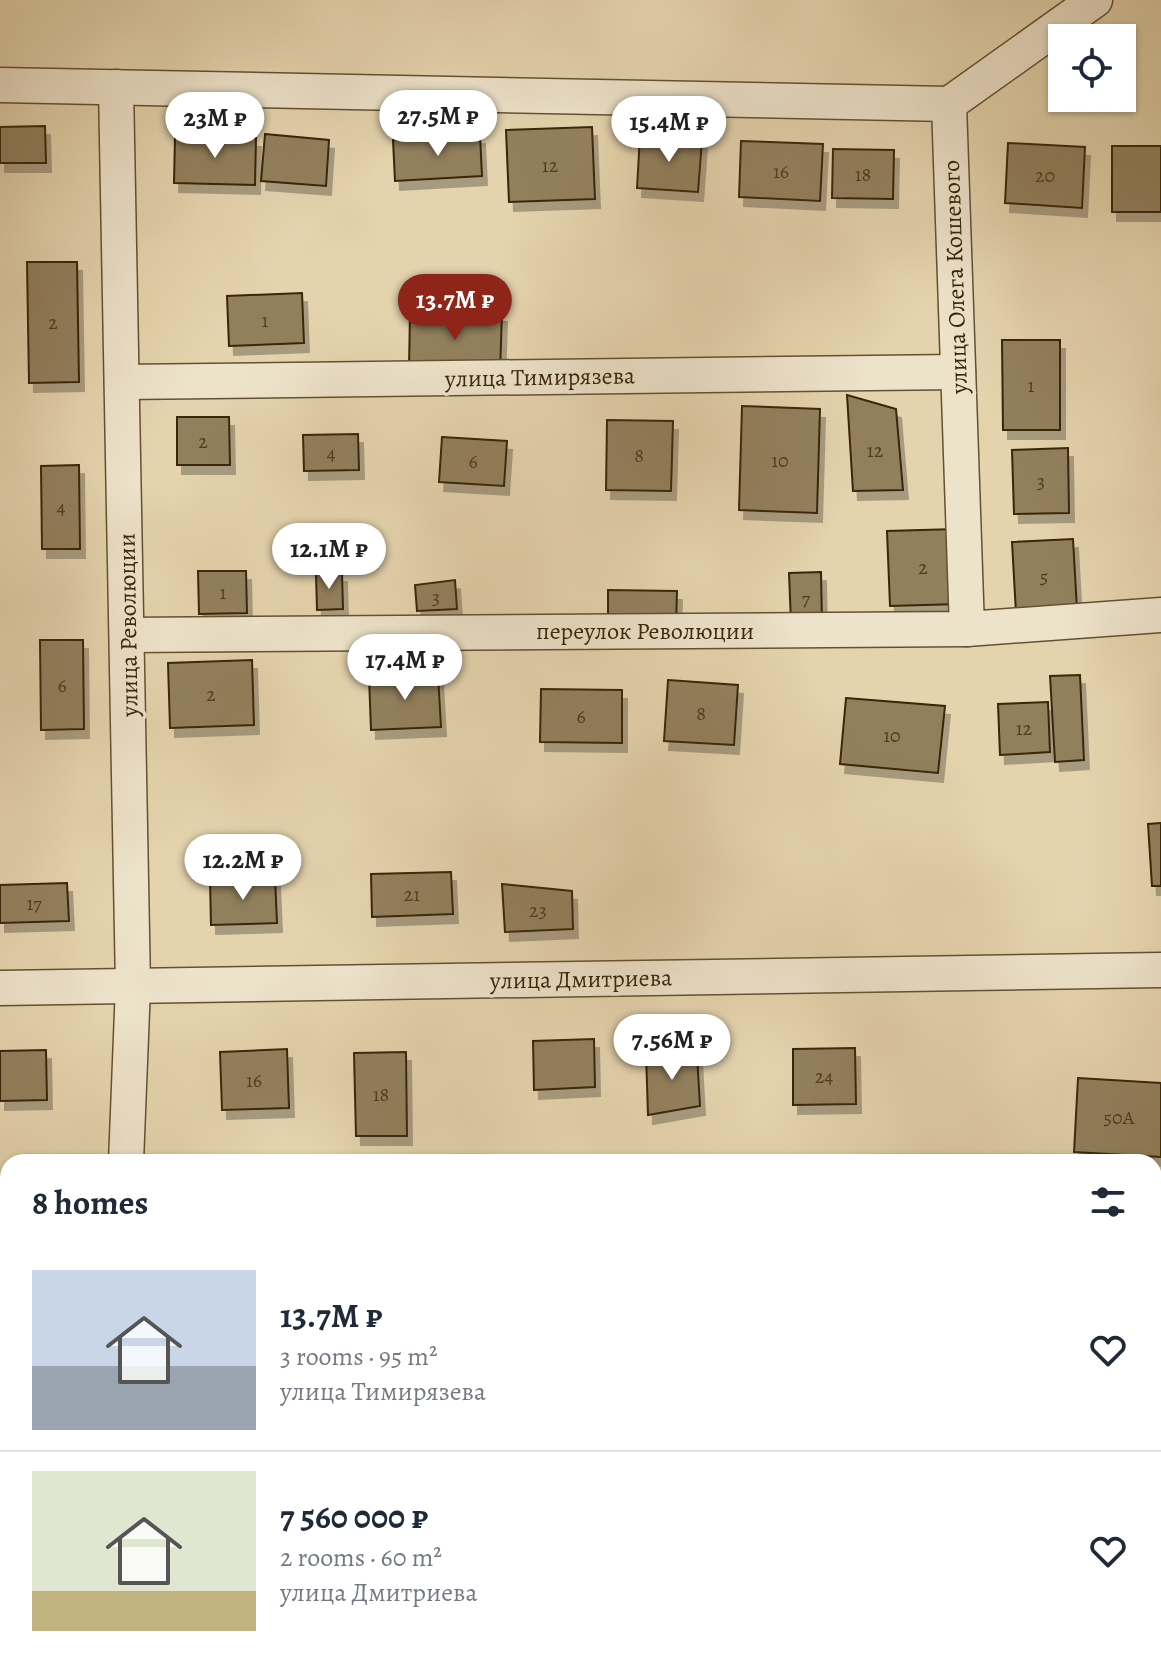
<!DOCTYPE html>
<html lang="en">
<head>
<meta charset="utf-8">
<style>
	:root { --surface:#fff; --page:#f6f6f7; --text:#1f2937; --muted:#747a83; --line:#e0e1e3; --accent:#8f2418 }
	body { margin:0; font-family:Alegreya,serif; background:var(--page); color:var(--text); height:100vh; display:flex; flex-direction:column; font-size:30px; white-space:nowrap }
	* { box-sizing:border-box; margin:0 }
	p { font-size:26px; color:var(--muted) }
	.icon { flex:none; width:44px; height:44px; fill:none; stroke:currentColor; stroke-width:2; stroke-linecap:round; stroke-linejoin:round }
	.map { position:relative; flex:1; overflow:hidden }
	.drawer { position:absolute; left:0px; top:1154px; width:1162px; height:512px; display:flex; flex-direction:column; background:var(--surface); border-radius:24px 24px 0 0; box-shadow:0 2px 6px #0004 }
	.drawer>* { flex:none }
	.tools { position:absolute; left:1048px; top:24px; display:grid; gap:16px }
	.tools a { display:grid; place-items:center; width:88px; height:88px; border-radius:0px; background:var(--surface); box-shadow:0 2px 6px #0004; font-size:40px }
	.price { position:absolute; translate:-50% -68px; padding:0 18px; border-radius:28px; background:#fff; color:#222; font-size:26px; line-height:52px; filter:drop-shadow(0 2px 4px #0008) }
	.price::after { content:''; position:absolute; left:50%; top:48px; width:24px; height:18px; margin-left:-12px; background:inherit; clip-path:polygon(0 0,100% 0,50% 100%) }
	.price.active { background:var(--accent); color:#fff }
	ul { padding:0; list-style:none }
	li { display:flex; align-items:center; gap:24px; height:200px; padding:0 32px }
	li+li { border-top:2px solid var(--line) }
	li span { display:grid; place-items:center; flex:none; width:224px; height:160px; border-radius:0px; color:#555 }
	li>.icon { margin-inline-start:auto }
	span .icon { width:96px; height:96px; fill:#fffc; stroke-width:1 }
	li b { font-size:34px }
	h2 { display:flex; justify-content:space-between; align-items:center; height:96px; padding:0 32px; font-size:34px }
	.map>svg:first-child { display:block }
	.forest { fill:url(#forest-crowns); stroke:#806e4c; stroke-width:2 }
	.building { fill:#92805d; stroke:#392607; stroke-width:2; filter:url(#shadow) }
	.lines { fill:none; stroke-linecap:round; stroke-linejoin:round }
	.street-casing { stroke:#645130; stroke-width:37 }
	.street { stroke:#ede2ca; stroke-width:34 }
	.labels { text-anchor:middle; stroke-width:7; stroke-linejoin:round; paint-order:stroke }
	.number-label { font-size:20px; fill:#4f3c1c }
	.street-label { font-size:24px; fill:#392607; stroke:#ede2ca }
</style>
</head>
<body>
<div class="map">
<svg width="1161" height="1666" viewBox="0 0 1161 1666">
	<defs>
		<pattern id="forest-crowns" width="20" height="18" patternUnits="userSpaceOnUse" patternTransform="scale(2)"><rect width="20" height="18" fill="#c7b691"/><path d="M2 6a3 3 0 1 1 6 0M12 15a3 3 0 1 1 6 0" fill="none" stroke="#a39474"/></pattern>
		<filter id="shadow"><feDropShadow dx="5" dy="9" stdDeviation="0" flood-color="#0004"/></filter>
	</defs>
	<rect width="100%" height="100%" fill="#e4d3ad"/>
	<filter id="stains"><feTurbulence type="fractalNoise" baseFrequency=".0025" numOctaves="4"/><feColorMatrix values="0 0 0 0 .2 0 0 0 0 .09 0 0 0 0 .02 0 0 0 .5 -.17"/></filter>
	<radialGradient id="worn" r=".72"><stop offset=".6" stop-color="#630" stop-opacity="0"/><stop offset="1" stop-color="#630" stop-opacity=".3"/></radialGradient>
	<polygon class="forest" points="0,1589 8,1591 8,1658 380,1658 424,1666 0,1666"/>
	<g class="building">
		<polygon points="45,126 46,163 0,163 0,127"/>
		<polygon points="592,127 595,199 509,202 506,130"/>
		<polygon points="265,134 329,140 326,186 261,181"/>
		<polygon points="480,135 482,176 395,181 393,140"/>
		<polygon points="175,136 256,138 255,185 174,183"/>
		<polygon points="640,136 702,140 698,192 637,188"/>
		<polygon points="741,141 823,144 820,201 739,197"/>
		<polygon points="1008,143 1085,147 1082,208 1005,203"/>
		<rect x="1112" y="146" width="49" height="66"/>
		<polygon points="833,149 894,150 893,199 832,198"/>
		<polygon points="27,262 77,262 79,382 29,383"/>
		<polygon points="302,293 304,343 229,346 227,296"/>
		<polygon points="410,311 502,313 500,373 409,370"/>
		<polygon points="1002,340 1060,340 1060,430 1003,430"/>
		<polygon points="847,395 896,409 903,490 853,491"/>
		<polygon points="742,406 820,409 817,513 739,510"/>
		<polygon points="177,417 229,417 230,465 177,465"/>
		<polygon points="607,420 673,421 671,491 606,490"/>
		<polygon points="358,434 359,470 304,471 303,435"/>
		<polygon points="442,437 507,441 504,486 439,482"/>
		<polygon points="1068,448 1069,513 1014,514 1012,450"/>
		<polygon points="79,465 80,549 42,549 41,466"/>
		<polygon points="956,529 959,604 890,606 887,531"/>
		<polygon points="1073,539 1077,610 1016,613 1012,542"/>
		<polygon points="198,571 246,571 247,613 199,614"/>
		<polygon points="821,572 822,623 791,623 789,573"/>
		<polygon points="316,573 342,573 343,609 317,610"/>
		<polygon points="455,580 457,609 417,611 415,585"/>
		<polygon points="608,590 677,591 676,626 608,625"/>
		<polygon points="40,640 83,640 84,729 41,730"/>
		<polygon points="252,660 254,725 170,728 168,663"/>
		<polygon points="438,675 441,727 371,730 369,677"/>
		<polygon points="1080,675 1084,760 1055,762 1050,676"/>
		<polygon points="668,680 738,685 734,745 664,741"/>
		<polygon points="541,689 622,690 622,743 540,742"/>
		<polygon points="846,698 945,706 938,773 840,764"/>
		<polygon points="1048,702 1050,752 1000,755 998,704"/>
		<polygon points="1161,823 1161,886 1152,886 1148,824"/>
		<polygon points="451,872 453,914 372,917 371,874"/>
		<polygon points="275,878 277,923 211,925 210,880"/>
		<polygon points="67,883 69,921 0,923 0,885"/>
		<polygon points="502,884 572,891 573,929 505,932"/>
		<polygon points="594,1039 595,1087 534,1090 533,1041"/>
		<polygon points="855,1048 856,1104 793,1105 793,1049"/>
		<polygon points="287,1049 289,1108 222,1110 220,1052"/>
		<polygon points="46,1050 47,1100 0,1101 0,1051"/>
		<polygon points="406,1052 407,1136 356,1136 354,1053"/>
		<polygon points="646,1053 697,1054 700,1106 648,1115"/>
		<polygon points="1078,1078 1161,1083 1161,1157 1074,1152"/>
		<polygon points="3,1181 8,1181 8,1271 4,1271"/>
		<rect x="0" y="1332" width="8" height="68"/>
		<rect x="1154" y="1358" width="7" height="292"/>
		<rect x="0" y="1484" width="8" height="46"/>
	</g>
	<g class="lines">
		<defs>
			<g id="street">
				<polyline points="0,85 949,104"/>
				<polyline points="116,87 133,986 126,1162"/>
				<polyline points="122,382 958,372"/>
				<polyline points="967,629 949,104 1095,0"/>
				<polyline points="128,635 967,629 1161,615"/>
				<polyline points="0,988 1161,970"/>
			</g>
		</defs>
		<use href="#street" class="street-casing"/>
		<use href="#street" class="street"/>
	</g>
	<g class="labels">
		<g class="number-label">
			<text x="550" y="172">12</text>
			<text x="781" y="178">16</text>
			<text x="863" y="181">18</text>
			<text x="1045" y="182">20</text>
			<text x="265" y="327">1</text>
			<text x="53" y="329">2</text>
			<text x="1031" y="392">1</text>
			<text x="203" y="448">2</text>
			<text x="875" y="457">12</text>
			<text x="331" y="460">4</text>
			<text x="639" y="462">8</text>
			<text x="780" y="467">10</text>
			<text x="473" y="468">6</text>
			<text x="1041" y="488">3</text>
			<text x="61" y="514">4</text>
			<text x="923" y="574">2</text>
			<text x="1044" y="583">5</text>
			<text x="223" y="599">1</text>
			<text x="436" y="604">3</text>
			<text x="806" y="605">7</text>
			<text x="62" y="692">6</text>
			<text x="211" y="701">2</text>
			<text x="701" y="720">8</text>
			<text x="581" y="723">6</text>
			<text x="1024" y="735">12</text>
			<text x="892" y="742">10</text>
			<text x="412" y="901">21</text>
			<text x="34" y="910">17</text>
			<text x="538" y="917">23</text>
			<text x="824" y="1083">24</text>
			<text x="254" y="1087">16</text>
			<text x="381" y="1101">18</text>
			<text x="1119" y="1124">50А</text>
		</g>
		<g class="street-label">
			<text transform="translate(955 277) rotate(-92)" y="8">улица Олега Кошевого</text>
			<text transform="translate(540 377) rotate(-1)" y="8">улица Тимирязева</text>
			<text transform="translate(128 625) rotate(-91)" y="8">улица Революции</text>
			<text x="645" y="639">переулок Революции</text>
			<text transform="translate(581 979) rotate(-1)" y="8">улица Дмитриева</text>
		</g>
	</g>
	<rect width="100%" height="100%" filter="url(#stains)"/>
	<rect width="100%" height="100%" fill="url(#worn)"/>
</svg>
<div class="tools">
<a><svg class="icon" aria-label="locate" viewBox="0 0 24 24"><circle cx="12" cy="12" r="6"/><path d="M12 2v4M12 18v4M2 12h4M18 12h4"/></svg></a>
</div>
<b class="price" style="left:438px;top:158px">27.5M ₽</b>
<b class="price" style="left:215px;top:160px">23M ₽</b>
<b class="price" style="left:669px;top:164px">15.4M ₽</b>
<b class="price active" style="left:455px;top:342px">13.7M ₽</b>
<b class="price" style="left:329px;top:591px">12.1M ₽</b>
<b class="price" style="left:405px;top:702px">17.4M ₽</b>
<b class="price" style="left:243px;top:902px">12.2M ₽</b>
<b class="price" style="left:672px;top:1082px">7.56M ₽</b>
<section class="drawer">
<h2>8 homes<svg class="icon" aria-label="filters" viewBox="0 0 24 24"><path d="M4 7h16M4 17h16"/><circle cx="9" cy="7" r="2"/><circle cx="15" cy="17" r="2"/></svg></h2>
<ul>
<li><span style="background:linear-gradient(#c9d6e8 60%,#9aa5b1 0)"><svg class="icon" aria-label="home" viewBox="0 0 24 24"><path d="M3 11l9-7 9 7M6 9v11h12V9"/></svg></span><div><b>13.7M ₽</b><p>3 rooms · 95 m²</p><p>улица Тимирязева</p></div><svg class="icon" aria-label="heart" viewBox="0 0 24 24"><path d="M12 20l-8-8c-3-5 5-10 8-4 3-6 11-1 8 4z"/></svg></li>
<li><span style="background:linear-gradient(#dfe7d0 75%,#c2b280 0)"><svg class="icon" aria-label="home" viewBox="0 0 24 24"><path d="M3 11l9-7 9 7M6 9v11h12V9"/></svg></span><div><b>7 560 000 ₽</b><p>2 rooms · 60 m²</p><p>улица Дмитриева</p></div><svg class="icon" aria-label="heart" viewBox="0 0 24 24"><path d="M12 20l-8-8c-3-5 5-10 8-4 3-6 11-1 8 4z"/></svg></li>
</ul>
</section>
</div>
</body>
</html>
